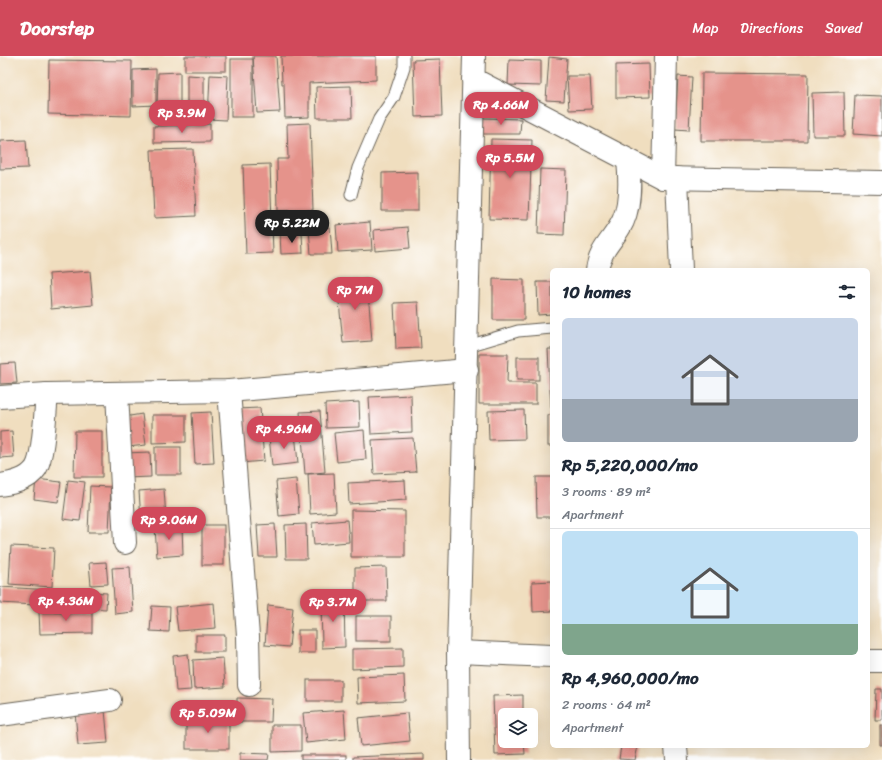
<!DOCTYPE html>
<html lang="en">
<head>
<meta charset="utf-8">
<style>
	:root { --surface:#fff; --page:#f2f2f3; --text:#1f2937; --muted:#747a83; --line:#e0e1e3; --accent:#d1495b }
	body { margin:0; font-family:Sriracha,sans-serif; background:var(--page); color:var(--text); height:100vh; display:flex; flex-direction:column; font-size:15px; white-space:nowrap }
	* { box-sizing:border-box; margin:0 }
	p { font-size:13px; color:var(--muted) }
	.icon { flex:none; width:22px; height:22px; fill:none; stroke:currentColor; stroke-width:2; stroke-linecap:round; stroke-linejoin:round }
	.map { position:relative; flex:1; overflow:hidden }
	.sheet { position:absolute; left:550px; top:212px; width:320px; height:480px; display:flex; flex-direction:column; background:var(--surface); border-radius:6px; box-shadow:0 4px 16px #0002 }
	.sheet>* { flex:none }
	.controls { position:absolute; left:498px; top:652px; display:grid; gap:8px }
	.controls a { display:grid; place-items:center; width:40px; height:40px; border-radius:6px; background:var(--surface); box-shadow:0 4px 16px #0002; font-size:20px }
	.price { position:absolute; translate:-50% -34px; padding:0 9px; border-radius:14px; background:var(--accent); color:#fff; font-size:13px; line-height:26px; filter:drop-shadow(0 1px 2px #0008) }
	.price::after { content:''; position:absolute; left:50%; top:24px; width:12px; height:9px; margin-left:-6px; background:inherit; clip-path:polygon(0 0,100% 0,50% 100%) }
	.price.current { background:#222; color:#fff }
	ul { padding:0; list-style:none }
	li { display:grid; align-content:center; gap:8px; height:212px; padding:0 12px }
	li+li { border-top:1px solid var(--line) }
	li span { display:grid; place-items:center; height:124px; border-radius:6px; color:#555 }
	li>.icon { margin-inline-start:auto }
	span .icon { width:72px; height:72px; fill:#fffc; stroke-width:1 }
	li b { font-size:17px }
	h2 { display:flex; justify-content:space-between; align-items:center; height:48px; padding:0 12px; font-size:17px }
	header { display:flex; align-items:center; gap:24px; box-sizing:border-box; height:56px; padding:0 20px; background:var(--accent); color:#fff }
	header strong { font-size:19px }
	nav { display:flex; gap:22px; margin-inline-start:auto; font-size:14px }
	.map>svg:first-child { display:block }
	.building { fill:#e5938b }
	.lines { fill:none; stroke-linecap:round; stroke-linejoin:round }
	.service-casing { stroke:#666055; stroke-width:13 }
	.minor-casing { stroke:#666055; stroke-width:24 }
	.service { stroke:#fff; stroke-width:11 }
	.minor { stroke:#fff; stroke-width:22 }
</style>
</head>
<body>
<header>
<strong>Doorstep</strong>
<nav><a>Map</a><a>Directions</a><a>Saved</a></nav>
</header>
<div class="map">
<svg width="882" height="704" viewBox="0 0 882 704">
	<rect width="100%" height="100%" fill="#fff"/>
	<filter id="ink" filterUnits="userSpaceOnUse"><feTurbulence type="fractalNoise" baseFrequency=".025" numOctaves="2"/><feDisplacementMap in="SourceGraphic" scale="8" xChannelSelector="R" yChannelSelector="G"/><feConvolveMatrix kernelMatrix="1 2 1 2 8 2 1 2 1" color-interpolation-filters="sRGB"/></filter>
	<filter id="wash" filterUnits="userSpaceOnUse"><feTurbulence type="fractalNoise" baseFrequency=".012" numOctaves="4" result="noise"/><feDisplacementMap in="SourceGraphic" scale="16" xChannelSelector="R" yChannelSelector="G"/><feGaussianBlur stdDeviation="0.9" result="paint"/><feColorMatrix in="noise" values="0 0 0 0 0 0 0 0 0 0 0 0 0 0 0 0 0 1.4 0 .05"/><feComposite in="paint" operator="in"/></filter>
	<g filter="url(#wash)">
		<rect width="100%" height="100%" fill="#f0debf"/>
		<g id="blocks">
			<g class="building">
				<rect x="185" y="0" width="41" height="15"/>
				<polygon points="253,0 276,0 280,56 257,57"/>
				<polygon points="281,0 376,0 376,24 309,27 309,61 285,62 284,28 282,28"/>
				<polygon points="549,1 567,3 564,45 546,44"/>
				<rect x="231" y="3" width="22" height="58"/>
				<polygon points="440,3 442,60 415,61 413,4"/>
				<polygon points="49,4 132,5 131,60 48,58"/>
				<polygon points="509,4 541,5 541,30 508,29"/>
				<polygon points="649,8 650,41 616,42 616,9"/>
				<polygon points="156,13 156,49 133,50 133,14"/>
				<polygon points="180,16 180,53 157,53 158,17"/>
				<polygon points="702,17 808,18 807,85 701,85"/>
				<polygon points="187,19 204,20 204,58 187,58"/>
				<polygon points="210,19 228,20 226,64 208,63"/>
				<polygon points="567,20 590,20 592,53 569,54"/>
				<polygon points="678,20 692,21 689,74 675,73"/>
				<polygon points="351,30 352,62 317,62 316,31"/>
				<polygon points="844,36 845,80 813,80 812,37"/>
				<polygon points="855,39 882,40 882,80 853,78"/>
				<polygon points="482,62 521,63 520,78 482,78"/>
				<polygon points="310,67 313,154 278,155 277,103 288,103 287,68"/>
				<polygon points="210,68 210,86 154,87 154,70"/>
				<polygon points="491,83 532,84 529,164 489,163"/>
				<polygon points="26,84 28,112 0,113 0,85"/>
				<polygon points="193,93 196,160 154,162 151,94"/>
				<polygon points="270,108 273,197 246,198 243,109"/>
				<polygon points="540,113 566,114 564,179 538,178"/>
				<polygon points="418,116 418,155 382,155 382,117"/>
				<polygon points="370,166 372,194 338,196 336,169"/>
				<polygon points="330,171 332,198 311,198 309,173"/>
				<polygon points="408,171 410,192 375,195 374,174"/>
				<polygon points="302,177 303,197 281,198 280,178"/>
				<polygon points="90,215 93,249 51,253 49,218"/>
				<polygon points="367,223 372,285 343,287 337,225"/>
				<polygon points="493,223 524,224 524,264 493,264"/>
				<polygon points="537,226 552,226 552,258 538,259"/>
				<polygon points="418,246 421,292 396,293 394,247"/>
				<polygon points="548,293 552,293 552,352 551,352"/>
				<polygon points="479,298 508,298 507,327 536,327 536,348 479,348"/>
				<rect x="517" y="301" width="22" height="23"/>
				<polygon points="15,307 17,327 0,328 0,308"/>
				<polygon points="411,339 412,376 371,378 369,341"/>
				<polygon points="359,346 360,371 326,372 325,348"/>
				<polygon points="260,352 264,405 240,407 236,353"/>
				<polygon points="524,354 525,383 489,384 488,355"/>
				<polygon points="320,355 325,416 305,418 300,356"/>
				<polygon points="211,356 214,407 195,408 192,357"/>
				<polygon points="142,358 146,389 128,391 124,361"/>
				<polygon points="152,359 186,359 186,386 152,387"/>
				<rect x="548" y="359" width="4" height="31"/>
				<polygon points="364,374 366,403 337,406 334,377"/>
				<polygon points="12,375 14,401 0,402 0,376"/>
				<polygon points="75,375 102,375 102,421 74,421"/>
				<polygon points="295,377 298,407 272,410 269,380"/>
				<polygon points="413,382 416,416 374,418 372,384"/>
				<rect x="155" y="391" width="26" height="28"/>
				<polygon points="150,396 151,421 126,422 125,397"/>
				<polygon points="334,417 336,456 310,458 308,418"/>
				<polygon points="536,421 552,421 552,461 537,461"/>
				<polygon points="36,423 61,426 58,446 34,443"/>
				<polygon points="296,423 299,458 279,460 276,425"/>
				<polygon points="68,424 85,426 80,465 63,463"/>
				<polygon points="405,424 406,444 349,448 348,427"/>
				<polygon points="90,430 111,431 109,476 88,476"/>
				<polygon points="164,433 166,462 141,464 139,435"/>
				<polygon points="351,454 405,455 405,501 351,501"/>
				<polygon points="347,464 349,486 314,489 312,467"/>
				<polygon points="275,468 277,501 259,501 257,469"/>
				<polygon points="306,468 307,503 286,503 285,469"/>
				<rect x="202" y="469" width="22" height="40"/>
				<polygon points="182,470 183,499 157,501 155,472"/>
				<polygon points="11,490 54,492 52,531 9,528"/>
				<polygon points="106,506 108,528 91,529 89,507"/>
				<polygon points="130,511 133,556 115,558 112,512"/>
				<polygon points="386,511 387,545 355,545 355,512"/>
				<polygon points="552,525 552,555 533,556 532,526"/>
				<polygon points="0,531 107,537 106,553 0,547"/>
				<polygon points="344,542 345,591 322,592 321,543"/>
				<polygon points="214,547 216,572 178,575 175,551"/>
				<polygon points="268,549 293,552 289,591 265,589"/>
				<polygon points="152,550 170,551 169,576 150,575"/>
				<polygon points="92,555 92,577 40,578 39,556"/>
				<rect x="356" y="560" width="35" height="25"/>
				<rect x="298" y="574" width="17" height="23"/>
				<rect x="196" y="579" width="29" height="17"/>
				<polygon points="403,592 403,611 352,613 352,593"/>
				<polygon points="188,598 191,634 176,635 173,600"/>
				<polygon points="223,602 225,631 194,633 193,604"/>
				<polygon points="404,619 405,645 358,647 357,621"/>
				<rect x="307" y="624" width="34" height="21"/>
				<polygon points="876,633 882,633 882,664 875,664"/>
				<polygon points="523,639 523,659 505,659 505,685 524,685 525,698 495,699 493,640"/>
				<polygon points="237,642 272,643 271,666 237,666"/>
				<polygon points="105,654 108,687 78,689 75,656"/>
				<polygon points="344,654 346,683 306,687 303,657"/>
				<polygon points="407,657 410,685 361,690 358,662"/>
				<rect x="186" y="662" width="43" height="31"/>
				<polygon points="272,669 301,669 301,695 272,696"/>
				<rect x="880" y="669" width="2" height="20"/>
				<polygon points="621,690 638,690 635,704 619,703"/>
				<polygon points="240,697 269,698 268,704 240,704"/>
				<polygon points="424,698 424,704 353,704 353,701"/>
				<rect x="301" y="699" width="45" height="5"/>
			</g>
		</g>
	</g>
	<g filter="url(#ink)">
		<use href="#blocks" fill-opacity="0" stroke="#666055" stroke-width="1"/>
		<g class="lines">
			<defs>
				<g id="service">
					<polyline points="351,139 358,112 379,63 394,41 404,11 404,0"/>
					<polyline points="468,290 518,275 552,272"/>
				</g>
				<g id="minor">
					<polyline points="473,23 663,122 882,126"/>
					<polyline points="663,122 666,0"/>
					<polyline points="677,122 681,214"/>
					<path d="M 597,214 C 600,192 614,184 623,165 C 631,147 630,124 628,104"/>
					<polyline points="229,335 248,580 249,629"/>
					<polyline points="117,337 125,487"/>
					<polyline points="0,341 47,338 229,335 467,314"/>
					<path d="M 0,429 C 13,427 28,424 36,412 C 44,399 45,356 47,338"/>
					<polyline points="458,596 552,600"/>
					<polyline points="868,605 882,605"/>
					<polyline points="0,659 110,644"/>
					<polyline points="676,690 677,704"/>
					<polyline points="459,704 458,596 474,0"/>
				</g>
			</defs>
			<use href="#service" class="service-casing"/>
			<use href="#minor" class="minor-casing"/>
			<use href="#service" class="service"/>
			<use href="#minor" class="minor"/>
		</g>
	</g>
</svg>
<div class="controls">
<a><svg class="icon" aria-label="layers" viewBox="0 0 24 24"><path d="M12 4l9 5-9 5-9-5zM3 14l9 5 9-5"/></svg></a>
</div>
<b class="price" style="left:501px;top:70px">Rp 4.66M</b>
<b class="price" style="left:182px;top:78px">Rp 3.9M</b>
<b class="price" style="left:510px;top:123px">Rp 5.5M</b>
<b class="price current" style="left:292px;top:188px">Rp 5.22M</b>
<b class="price" style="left:355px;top:255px">Rp 7M</b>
<b class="price" style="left:284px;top:394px">Rp 4.96M</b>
<b class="price" style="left:169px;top:485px">Rp 9.06M</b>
<b class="price" style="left:66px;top:566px">Rp 4.36M</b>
<b class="price" style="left:333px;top:567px">Rp 3.7M</b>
<b class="price" style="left:208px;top:678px">Rp 5.09M</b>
<section class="sheet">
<h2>10 homes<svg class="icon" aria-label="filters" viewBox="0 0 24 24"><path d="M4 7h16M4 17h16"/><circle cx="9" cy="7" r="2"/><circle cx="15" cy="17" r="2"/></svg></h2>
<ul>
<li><span style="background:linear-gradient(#c9d6e8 65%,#9aa5b1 0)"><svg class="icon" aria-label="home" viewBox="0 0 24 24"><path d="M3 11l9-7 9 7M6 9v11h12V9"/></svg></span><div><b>Rp 5,220,000/mo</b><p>3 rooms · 89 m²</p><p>Apartment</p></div></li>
<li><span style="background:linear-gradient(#bfe0f5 75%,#7fa58c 0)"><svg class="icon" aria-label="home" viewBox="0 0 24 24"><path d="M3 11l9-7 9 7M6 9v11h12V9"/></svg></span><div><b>Rp 4,960,000/mo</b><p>2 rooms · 64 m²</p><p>Apartment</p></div></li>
</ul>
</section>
</div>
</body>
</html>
